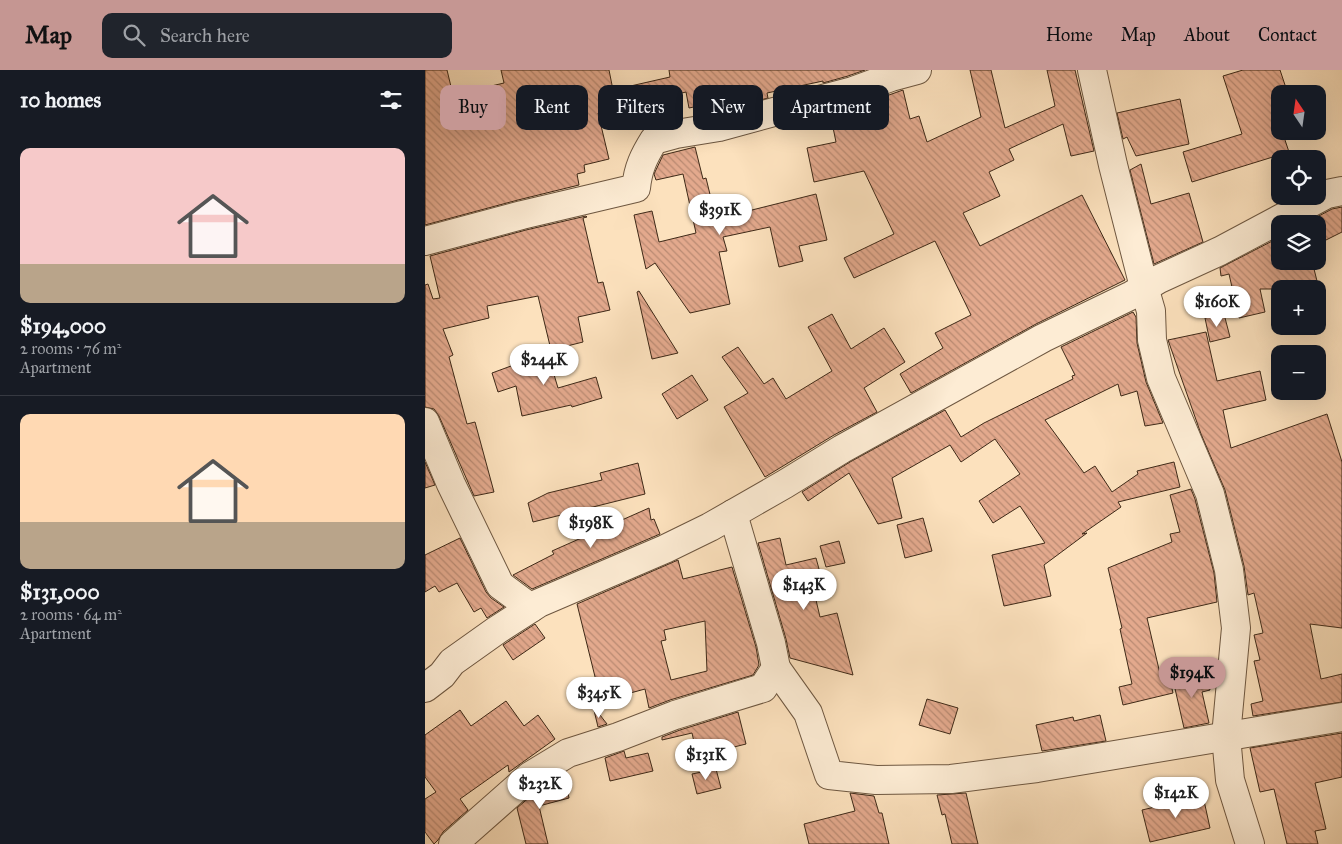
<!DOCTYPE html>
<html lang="en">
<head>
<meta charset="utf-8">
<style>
	:root { --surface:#171b24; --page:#20242c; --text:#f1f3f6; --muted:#9ea1a6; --line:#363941; --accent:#c59692 }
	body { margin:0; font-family:"IM FELL Great Primer",serif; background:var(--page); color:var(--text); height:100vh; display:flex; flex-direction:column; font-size:19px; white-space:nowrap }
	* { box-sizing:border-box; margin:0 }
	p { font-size:16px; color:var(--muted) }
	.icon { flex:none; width:28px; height:28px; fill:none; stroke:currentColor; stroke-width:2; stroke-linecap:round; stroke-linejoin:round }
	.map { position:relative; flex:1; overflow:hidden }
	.panel { display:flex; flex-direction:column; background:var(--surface); width:425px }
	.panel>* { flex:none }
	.guide { position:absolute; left:15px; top:15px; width:475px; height:45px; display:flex; gap:10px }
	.needle { width:32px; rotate:347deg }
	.buttons { position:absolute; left:846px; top:15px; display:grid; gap:10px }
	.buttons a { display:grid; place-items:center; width:55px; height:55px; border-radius:10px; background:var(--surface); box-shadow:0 5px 20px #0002; font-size:25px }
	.price { position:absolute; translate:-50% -42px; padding:0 11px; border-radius:18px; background:#fff; color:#222; font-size:16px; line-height:32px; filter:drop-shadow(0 1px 2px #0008) }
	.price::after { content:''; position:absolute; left:50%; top:30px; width:15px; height:11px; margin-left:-8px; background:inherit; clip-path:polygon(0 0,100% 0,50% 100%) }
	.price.on { background:var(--accent); color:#111 }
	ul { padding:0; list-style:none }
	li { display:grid; align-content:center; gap:10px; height:265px; padding:0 20px }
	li+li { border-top:1px solid var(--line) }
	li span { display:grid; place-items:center; height:155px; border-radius:10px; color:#555 }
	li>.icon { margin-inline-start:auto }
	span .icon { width:90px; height:90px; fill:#fffc; stroke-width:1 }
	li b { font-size:21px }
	h2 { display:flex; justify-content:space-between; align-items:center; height:60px; padding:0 20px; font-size:21px }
	.pill { padding:0 18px; border-radius:10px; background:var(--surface); box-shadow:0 5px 20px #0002; font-size:18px; line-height:45px }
	.pill.on { background:var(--accent); color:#111 }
	header { display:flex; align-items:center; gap:30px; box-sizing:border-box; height:70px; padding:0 25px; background:var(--accent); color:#111 }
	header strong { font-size:24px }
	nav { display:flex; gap:28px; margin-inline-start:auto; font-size:18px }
	.search { width:350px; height:45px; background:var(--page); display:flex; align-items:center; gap:12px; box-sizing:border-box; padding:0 18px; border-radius:10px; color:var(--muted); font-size:19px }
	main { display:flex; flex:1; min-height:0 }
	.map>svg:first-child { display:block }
	.building { fill:url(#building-back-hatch); stroke:#3e2917; fill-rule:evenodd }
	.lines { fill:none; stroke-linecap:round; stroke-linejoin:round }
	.minor-casing { stroke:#6e5740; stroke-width:30 }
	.minor { stroke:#fdecd4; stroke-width:28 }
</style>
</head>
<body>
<header>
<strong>Map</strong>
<div class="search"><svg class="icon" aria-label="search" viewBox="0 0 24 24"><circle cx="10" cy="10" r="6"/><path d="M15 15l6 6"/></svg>Search here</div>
<nav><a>Home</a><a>Map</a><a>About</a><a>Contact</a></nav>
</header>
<main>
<section class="panel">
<h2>10 homes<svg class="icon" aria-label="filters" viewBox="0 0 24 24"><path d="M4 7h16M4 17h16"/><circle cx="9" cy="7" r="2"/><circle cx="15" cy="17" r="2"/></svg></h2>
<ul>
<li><span style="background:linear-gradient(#f6c9c9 75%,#b9a48a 0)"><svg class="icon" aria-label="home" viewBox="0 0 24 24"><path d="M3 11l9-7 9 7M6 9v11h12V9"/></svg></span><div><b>$194,000</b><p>2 rooms · 76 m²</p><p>Apartment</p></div></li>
<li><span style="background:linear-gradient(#ffd9b3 70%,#b9a48a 0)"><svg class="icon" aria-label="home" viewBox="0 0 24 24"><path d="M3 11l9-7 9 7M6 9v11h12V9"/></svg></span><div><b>$131,000</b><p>2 rooms · 64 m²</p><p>Apartment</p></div></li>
</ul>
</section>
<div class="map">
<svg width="917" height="774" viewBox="0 0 917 774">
	<defs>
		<pattern id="building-back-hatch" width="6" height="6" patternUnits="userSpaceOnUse" patternTransform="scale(1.25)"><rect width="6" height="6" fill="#e3a98d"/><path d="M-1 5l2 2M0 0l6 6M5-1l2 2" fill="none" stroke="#b98a72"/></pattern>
	</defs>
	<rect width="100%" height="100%" fill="#fce1bd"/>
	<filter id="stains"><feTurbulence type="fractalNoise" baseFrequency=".004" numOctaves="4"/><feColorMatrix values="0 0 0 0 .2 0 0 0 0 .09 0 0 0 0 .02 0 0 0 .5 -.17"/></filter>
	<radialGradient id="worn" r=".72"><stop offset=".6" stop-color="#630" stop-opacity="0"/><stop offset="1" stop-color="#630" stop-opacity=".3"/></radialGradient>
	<g class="building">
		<polygon points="0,0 22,0 28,25 79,13 76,0 184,0 188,20 245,7 244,0 440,0 423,6 398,13 398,11 342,23 343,28 317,35 315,27 264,38 261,22 173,43 184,89 159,95 160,102 152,104 154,115 93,130 0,155"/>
		<polygon points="545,0 566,0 580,58 630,36 622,0 650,0 669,81 646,86 638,54 584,79 589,90 564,102 575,126 538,143 555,176 657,125 700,210 611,254 486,323 475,304 518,278 510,263 546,245 510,171 429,208 419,188 469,164 439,101 389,112 382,78 411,72 405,43 433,36 478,20 485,49 494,46 502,72 556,47"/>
		<polygon points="818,0 855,0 863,24 855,24 855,61 857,61 864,82 767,112 758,82 817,64 798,6"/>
		<polygon points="755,29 764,74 711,86 702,67 698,69 692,43"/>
		<polygon points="270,77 278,109 281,108 291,149 391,124 402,170 374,176 378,191 354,197 345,157 298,167 302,181 294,182 305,234 265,243 230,193 221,199 209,145 227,141 234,172 271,163 258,104 231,110 229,104 238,85"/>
		<polygon points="716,94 726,134 764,123 778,172 729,194 705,100"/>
		<polygon points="917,137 917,162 901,170 890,148 907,139"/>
		<polygon points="161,146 162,147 158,148 173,213 178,212 185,240 153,247 158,272 126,280 113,226 62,236 64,248 18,259 28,285 24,287 42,354 50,352 69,422 49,426 14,346 9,339 0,337 0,215 3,214 8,229 15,228 5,186 101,160"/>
		<polygon points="855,167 855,199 887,191 894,219 835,219 840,242 814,248 804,204 796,206 795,198"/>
		<polygon points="214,221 253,283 227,289 212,222"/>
		<polygon points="708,242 711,247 712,273 721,312 738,353 720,356 712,321 696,326 693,314 620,350 659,403 670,396 687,422 713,404 712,401 749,392 755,417 693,432 696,437 657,464 662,463 619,495 626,526 579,536 567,485 620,473 595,436 568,453 554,431 595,404 570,369 536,392 525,375 467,408 477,448 453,454 424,403 383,431 377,422 425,392 520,340 536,367 559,353 648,309 647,306 650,305 636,277"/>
		<polygon points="407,244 426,279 459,258 480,292 439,318 452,342 409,365 340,407 299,337 323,323 297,287 313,277 339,314 348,308 361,329 407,301 383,257"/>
		<polygon points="799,244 805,267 785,272 780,248"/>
		<polygon points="781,262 792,311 835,301 841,330 798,340 806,378 902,344 917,392 917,558 885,554 896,609 917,604 917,632 828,646 826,634 838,631 829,591 835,590 829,565 838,563 829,523 823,525 819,496 800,420 776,364 743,270"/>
		<polygon points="122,281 133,318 171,307 177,328 147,337 146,335 97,346 91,316 73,322 67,303 105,289 104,286"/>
		<polygon points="267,305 283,330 252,349 237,324"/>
		<polygon points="0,392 10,415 0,418"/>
		<polygon points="213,393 220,424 108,452 103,433 123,423 177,410 175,403"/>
		<polygon points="766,419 770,429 789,503 792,532 722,548 736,608 744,606 748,623 698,635 694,617 707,614 695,559 697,558 683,498 747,472 745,464 755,462 745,425"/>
		<polygon points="224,438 226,450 229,449 235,464 107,519 88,505 129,484 127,481"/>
		<polygon points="498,448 507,481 480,488 472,455"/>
		<polygon points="35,468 61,522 66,528 79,537 62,548 56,538 49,542 32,513 14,522 10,516 0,522 0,485"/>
		<polygon points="355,468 361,495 391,488 397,510 387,513 395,547 412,543 428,605 365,588 361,569 333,473"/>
		<polygon points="414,471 420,493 401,497 395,476"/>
		<path d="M 253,490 L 258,509 L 307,497 L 331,577 L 334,595 L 328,605 L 245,630 L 224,638 L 220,619 L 176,631 L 152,534 ZM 280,551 L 282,601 L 246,610 L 236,571 L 241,570 L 239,560 Z"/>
		<polygon points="110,554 120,568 88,590 78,575"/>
		<polygon points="781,602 785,620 777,622 784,653 759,658 748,610"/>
		<polygon points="502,629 533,638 525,664 494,655"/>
		<polygon points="81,631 99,656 113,645 130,669 84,702 83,695 35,729 43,740 18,762 13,770 9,774 0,762 0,729 11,722 0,707 0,665 35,640 46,656"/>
		<polygon points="168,636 182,654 173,657"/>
		<polygon points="313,642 321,674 297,680 301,693 275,699 267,663 237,670 237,667 255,660"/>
		<polygon points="675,645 681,671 617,681 611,655 648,647 649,651"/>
		<polygon points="917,663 917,707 890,713 901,759 890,761 893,774 862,774 849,719 835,722 825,678"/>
		<polygon points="199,681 201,688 223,683 228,701 185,711 180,688"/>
		<polygon points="291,699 296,718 272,724 267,704"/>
		<polygon points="139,704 144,728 114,736 123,774 101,774 92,738 114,719"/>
		<polygon points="425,723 449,726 454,743 457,743 464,774 384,774 379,754 430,741"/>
		<polygon points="541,723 553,774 527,774 520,744 517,745 512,725"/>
		<polygon points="778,726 785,758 725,772 717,740"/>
	</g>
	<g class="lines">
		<defs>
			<g id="minor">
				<polyline points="667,0 688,95 719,217 726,241 727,270 736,308 785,424 804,500 811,558 801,666 805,710 825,774"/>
				<path d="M 0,171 L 97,145 L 211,118 C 213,98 219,86 229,70 L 251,64 L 294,57 L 360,39 L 428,21 L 466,7 L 492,0"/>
				<polyline points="0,352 26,414 75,515 106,538"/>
				<polyline points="351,598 383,643 404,705 451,710 526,709 612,698 917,647"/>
				<polyline points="0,618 17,605 27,592 72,560 114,533 240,479 285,457 360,414 417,379 618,268 707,225 734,209 795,181 902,124 917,121"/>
				<polyline points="28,774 105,706 143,683 193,667 250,645 338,618 351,598 346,573 308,444"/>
			</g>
		</defs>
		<use href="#minor" class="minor-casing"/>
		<use href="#minor" class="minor"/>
	</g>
	<rect width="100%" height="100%" filter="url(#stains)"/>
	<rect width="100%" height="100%" fill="url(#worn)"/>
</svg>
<div class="buttons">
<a><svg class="needle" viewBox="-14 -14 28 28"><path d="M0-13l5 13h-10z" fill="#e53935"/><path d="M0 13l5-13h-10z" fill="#9ea1a6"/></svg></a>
<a><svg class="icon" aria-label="locate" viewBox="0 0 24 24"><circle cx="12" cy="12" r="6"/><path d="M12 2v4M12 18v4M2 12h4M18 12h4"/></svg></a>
<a><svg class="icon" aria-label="layers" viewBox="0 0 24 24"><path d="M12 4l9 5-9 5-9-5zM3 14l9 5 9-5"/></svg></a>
<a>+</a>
<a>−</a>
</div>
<b class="price" style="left:295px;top:166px">$391K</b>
<b class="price" style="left:792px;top:258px">$160K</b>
<b class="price" style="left:119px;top:316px">$244K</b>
<b class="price" style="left:166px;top:479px">$198K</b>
<b class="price" style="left:379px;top:541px">$143K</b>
<b class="price on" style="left:767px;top:629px">$194K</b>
<b class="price" style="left:174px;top:649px">$345K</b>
<b class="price" style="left:281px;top:711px">$131K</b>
<b class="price" style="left:115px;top:740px">$232K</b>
<b class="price" style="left:751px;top:749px">$142K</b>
<div class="guide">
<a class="pill on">Buy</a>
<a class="pill">Rent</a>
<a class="pill">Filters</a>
<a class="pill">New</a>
<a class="pill">Apartment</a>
</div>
</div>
</main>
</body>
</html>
